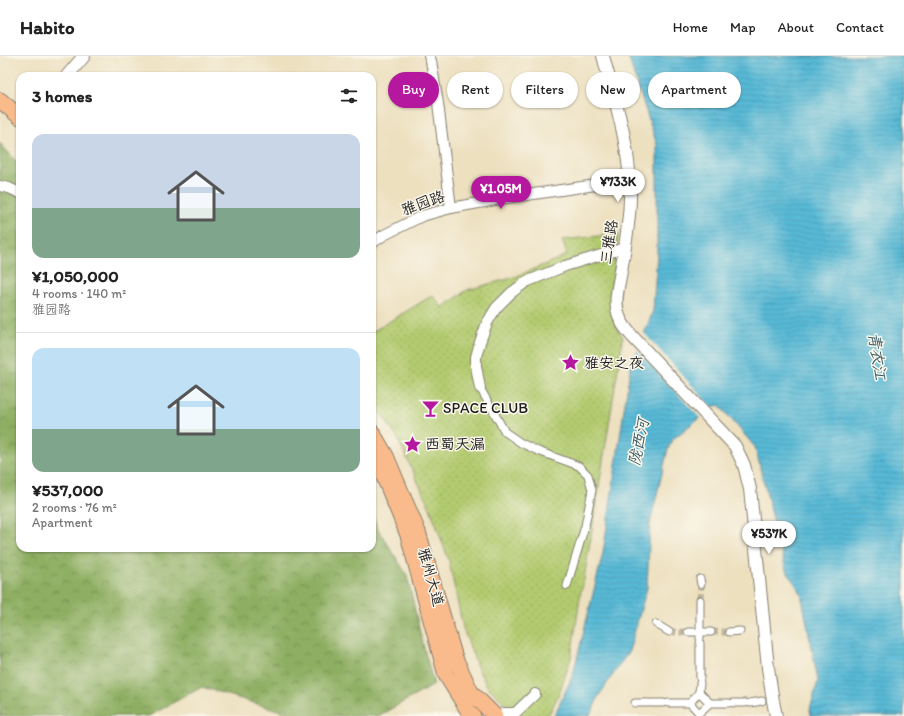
<!DOCTYPE html>
<html lang="en">
<head>
<meta charset="utf-8">
<style>
	:root { --surface:#fff; --page:#f2f2f2; --text:#222; --muted:#767676; --line:#e0e0e0; --accent:#b5179e }
	body { margin:0; font-family:Itim,"LXGW WenKai TC",sans-serif; background:var(--page); color:var(--text); height:100vh; display:flex; flex-direction:column; font-size:15px; white-space:nowrap }
	* { box-sizing:border-box; margin:0 }
	p { font-size:13px; color:var(--muted) }
	.icon { flex:none; width:22px; height:22px; fill:none; stroke:currentColor; stroke-width:2; stroke-linecap:round; stroke-linejoin:round }
	.map { position:relative; flex:1; overflow:hidden }
	.sheet { position:absolute; left:16px; top:16px; width:360px; height:480px; display:flex; flex-direction:column; background:var(--surface); border-radius:12px; box-shadow:0 1px 3px #0004 }
	.sheet>* { flex:none }
	.hud { position:absolute; left:388px; top:16px; width:380px; height:36px; display:flex; gap:8px }
	.price { position:absolute; translate:-50% -34px; padding:0 9px; border-radius:14px; background:#fff; color:#222; font-size:13px; line-height:26px; filter:drop-shadow(0 1px 2px #0008) }
	.price::after { content:''; position:absolute; left:50%; top:24px; width:12px; height:9px; margin-left:-6px; background:inherit; clip-path:polygon(0 0,100% 0,50% 100%) }
	.price.current { background:var(--accent); color:#fff }
	ul { padding:0; list-style:none }
	li { display:grid; align-content:center; gap:8px; height:212px; padding:0 16px }
	li+li { border-top:1px solid var(--line) }
	li span { display:grid; place-items:center; height:124px; border-radius:12px; color:#555 }
	li>.icon { margin-inline-start:auto }
	span .icon { width:72px; height:72px; fill:#fffc; stroke-width:1 }
	li b { font-size:17px }
	h2 { display:flex; justify-content:space-between; align-items:center; height:48px; padding:0 16px; font-size:17px }
	.pill { padding:0 14px; border-radius:18px; background:var(--surface); box-shadow:0 1px 3px #0004; font-size:14px; line-height:36px }
	.pill.current { background:var(--accent); color:#fff }
	header { display:flex; align-items:center; gap:24px; box-sizing:border-box; height:56px; padding:0 20px; background:var(--surface); border-bottom:1px solid var(--line) }
	header strong { font-size:19px }
	nav { display:flex; gap:22px; margin-inline-start:auto; font-size:14px }
	.map>svg:first-child { display:block }
	.grass { fill:url(#grass-dots); stroke:#687446 }
	.forest { fill:url(#forest-crowns); stroke:#55663f }
	.water { fill:url(#water-rules); stroke:#3a6a79 }
	.pier { fill:#ede0bf }
	.lines { fill:none; stroke-linecap:round; stroke-linejoin:round }
	.pedestrian-tunnel { stroke:#c3b99e; stroke-width:7; stroke-dasharray:7 3.5; stroke-linecap:butt }
	.pedestrian-casing { stroke:#847e6e; stroke-width:9 }
	.minor-casing { stroke:#847e6e; stroke-width:12 }
	.tertiary-casing { stroke:#847e6e; stroke-width:14 }
	.primary-casing { stroke:#847e6e; stroke-width:17 }
	.pedestrian { stroke:#fff; stroke-width:7 }
	.minor { stroke:#fff; stroke-width:10 }
	.tertiary { stroke:#fff; stroke-width:12 }
	.primary { stroke:#fabb8c; stroke-width:15 }
	.labels { text-anchor:middle; stroke-width:3; stroke-linejoin:round; paint-order:stroke }
	.street-label { font-size:15px; fill:#1c1c1c; stroke:#fbf7ec }
	.poi-label { font-size:15px; fill:#1c1c1c; stroke:#fbf7ec; text-anchor:start }
	.water-label { font-size:16px; font-style:italic; fill:#345b66; stroke:#fbf7ec }
</style>
</head>
<body>
<header>
<strong>Habito</strong>
<nav><a>Home</a><a>Map</a><a>About</a><a>Contact</a></nav>
</header>
<div class="map">
<svg width="904" height="660" viewBox="0 0 904 660">
	<defs>
		<pattern id="grass-dots" width="8" height="8" patternUnits="userSpaceOnUse"><rect width="8" height="8" fill="#b3cb70"/><path d="M2 2h.1M6 6h.1" fill="none" stroke="#99ae60" stroke-width="1.8" stroke-linecap="round"/></pattern>
		<pattern id="forest-crowns" width="20" height="18" patternUnits="userSpaceOnUse"><rect width="20" height="18" fill="#8eaf62"/><path d="M2 6a3 3 0 1 1 6 0M12 15a3 3 0 1 1 6 0" fill="none" stroke="#738e50"/></pattern>
		<pattern id="water-rules" width="6" height="5" patternUnits="userSpaceOnUse"><rect width="6" height="5" fill="#58b9d6"/><path d="M0 2.5h6" fill="none" stroke="#4c9eb7"/></pattern>
	</defs>
	<rect width="100%" height="100%" fill="#fbf7ec"/>
	<filter id="ink" filterUnits="userSpaceOnUse"><feTurbulence type="fractalNoise" baseFrequency=".025" numOctaves="2"/><feDisplacementMap in="SourceGraphic" scale="8" xChannelSelector="R" yChannelSelector="G"/><feConvolveMatrix kernelMatrix="1 2 1 2 8 2 1 2 1" color-interpolation-filters="sRGB"/></filter>
	<filter id="wash" filterUnits="userSpaceOnUse"><feTurbulence type="fractalNoise" baseFrequency=".012" numOctaves="4" result="noise"/><feDisplacementMap in="SourceGraphic" scale="16" xChannelSelector="R" yChannelSelector="G"/><feGaussianBlur stdDeviation="0.9" result="paint"/><feColorMatrix in="noise" values="0 0 0 0 0 0 0 0 0 0 0 0 0 0 0 0 0 1.4 0 .05"/><feComposite in="paint" operator="in"/></filter>
	<g filter="url(#wash)">
		<rect width="100%" height="100%" fill="#ede0bf"/>
		<polygon class="grass" points="618,178 616,202 609,246 615,267 618,275 623,281 620,300 583,529 581,535 571,602 559,638 548,660 518,660 487,630 478,613 463,572 449,505 430,452 397,381 372,345 372,276 433,239 442,252 467,234 515,221 567,199 562,184"/>
		<polygon class="forest" points="0,87 20,110 20,492 372,492 372,457 378,473 407,519 421,581 434,629 378,660 297,660 202,631 149,660 0,660"/>
		<polygon class="water" points="628,0 904,0 904,660 811,660 810,653 818,625 801,537 786,514 755,391 719,349 713,351 673,383 668,393 650,467 647,532 629,595 598,641 593,654 589,660 554,660 573,619 603,497 630,313 653,255 657,197 657,89"/>
		<polygon class="pier" points="643,276 713,353 701,363 636,293"/>
	</g>
	<g filter="url(#ink)">
		<g class="lines">
			<g class="pedestrian-tunnel">
				<polyline points="700,544 701,528"/>
				<polyline points="669,576 688,576"/>
				<polyline points="711,576 729,576"/>
			</g>
			<defs>
				<g id="pedestrian">
					<polyline points="480,332 505,376 521,387 538,395 579,410 588,419 592,434 585,470 567,530"/>
					<polyline points="700,523 701,528"/>
					<polyline points="656,568 669,576"/>
					<polyline points="688,576 711,576"/>
					<polyline points="729,576 740,575"/>
					<polyline points="700,582 700,544"/>
					<polyline points="700,622 700,587"/>
					<polyline points="699,636 700,627"/>
					<polyline points="635,647 649,647"/>
					<polyline points="652,647 663,647"/>
					<polyline points="668,647 690,647"/>
					<polyline points="710,647 699,636 690,647 699,657 710,647 729,647"/>
					<polyline points="734,647 745,647"/>
					<polyline points="750,647 762,645"/>
				</g>
				<g id="minor">
					<polyline points="429,0 431,5 438,47 451,152"/>
					<polyline points="0,130 9,132 20,137"/>
					<polyline points="372,187 384,179 422,160 451,152 506,142 630,124"/>
					<polyline points="480,332 476,310 476,301 480,286 487,267 496,252 511,237 526,226 565,210 624,192"/>
					<polyline points="501,660 504,657 515,657 535,638"/>
				</g>
				<g id="tertiary">
					<path d="M 603,0 C 615,45 631,92 630,140 C 630,165 625,190 621,215 C 619,228 614,244 618,257 C 620,266 626,273 632,280 L 735,390 L 744,409 L 750,433 L 768,612 L 773,645 L 776,660"/>
					<polyline points="67,20 84,0"/>
				</g>
				<g id="primary">
					<polyline points="0,44 20,61"/>
					<polyline points="372,376 386,400 418,476 455,602 471,636 495,660"/>
					<polyline points="372,397 377,404 408,479 446,619 469,656 473,660"/>
				</g>
			</defs>
			<use href="#pedestrian" class="pedestrian-casing"/>
			<use href="#minor" class="minor-casing"/>
			<use href="#tertiary" class="tertiary-casing"/>
			<use href="#primary" class="primary-casing"/>
			<use href="#pedestrian" class="pedestrian"/>
			<use href="#minor" class="minor"/>
			<use href="#tertiary" class="tertiary"/>
			<use href="#primary" class="primary"/>
		</g>
	</g>
	<defs>
		<symbol id="sight-bare" viewBox="-9 -9 18 18"><path d="M0-6L1.8-2.2L6-1.7L2.9 1.2L3.7 5.4L0 3.3L-3.7 5.4L-2.9 1.2L-6-1.7L-1.8-2.2Z" fill="#b5179e" stroke="#fbf7ec" stroke-width="2.5" paint-order="stroke"/></symbol>
		<symbol id="bar-bare" viewBox="-9 -9 18 18"><path d="M-6-5H6L.8 .8V4.5H3.5V6h-7V4.5H-.8V.8Z" fill="#b5179e" stroke="#fbf7ec" stroke-width="2.5" paint-order="stroke"/></symbol>
	</defs>
	<g fill-rule="evenodd">
		<use href="#sight-bare" x="558" y="294" width="25" height="25"/>
		<use href="#bar-bare" x="418" y="340" width="25" height="25"/>
		<use href="#sight-bare" x="400" y="376" width="25" height="25"/>
	</g>
	<g class="labels">
		<g class="street-label">
			<text transform="translate(423 147) rotate(-20)" y="5">雅园路</text>
			<text transform="translate(609 186) rotate(-81)" y="5">三雅路</text>
			<text transform="translate(431 521) rotate(74)" y="5">雅州大道</text>
		</g>
		<g class="poi-label">
			<text x="584" y="312">雅安之夜</text>
			<text x="443" y="357">SPACE CLUB</text>
			<text x="425" y="393">西蜀天漏</text>
		</g>
		<g class="water-label">
			<text transform="translate(878 300) rotate(82)" y="6">青衣江</text>
			<text transform="translate(638 386) rotate(-78)" y="6">陇西河</text>
		</g>
	</g>
</svg>
<b class="price" style="left:618px;top:147px">¥733K</b>
<b class="price current" style="left:501px;top:154px">¥1.05M</b>
<b class="price" style="left:769px;top:499px">¥537K</b>
<div class="hud">
<a class="pill current">Buy</a>
<a class="pill">Rent</a>
<a class="pill">Filters</a>
<a class="pill">New</a>
<a class="pill">Apartment</a>
</div>
<section class="sheet">
<h2>3 homes<svg class="icon" aria-label="filters" viewBox="0 0 24 24"><path d="M4 7h16M4 17h16"/><circle cx="9" cy="7" r="2"/><circle cx="15" cy="17" r="2"/></svg></h2>
<ul>
<li><span style="background:linear-gradient(#c9d6e8 60%,#7fa58c 0)"><svg class="icon" aria-label="home" viewBox="0 0 24 24"><path d="M3 11l9-7 9 7M6 9v11h12V9"/></svg></span><div><b>¥1,050,000</b><p>4 rooms · 140 m²</p><p>雅园路</p></div></li>
<li><span style="background:linear-gradient(#bfe0f5 65%,#7fa58c 0)"><svg class="icon" aria-label="home" viewBox="0 0 24 24"><path d="M3 11l9-7 9 7M6 9v11h12V9"/></svg></span><div><b>¥537,000</b><p>2 rooms · 76 m²</p><p>Apartment</p></div></li>
</ul>
</section>
</div>
</body>
</html>
